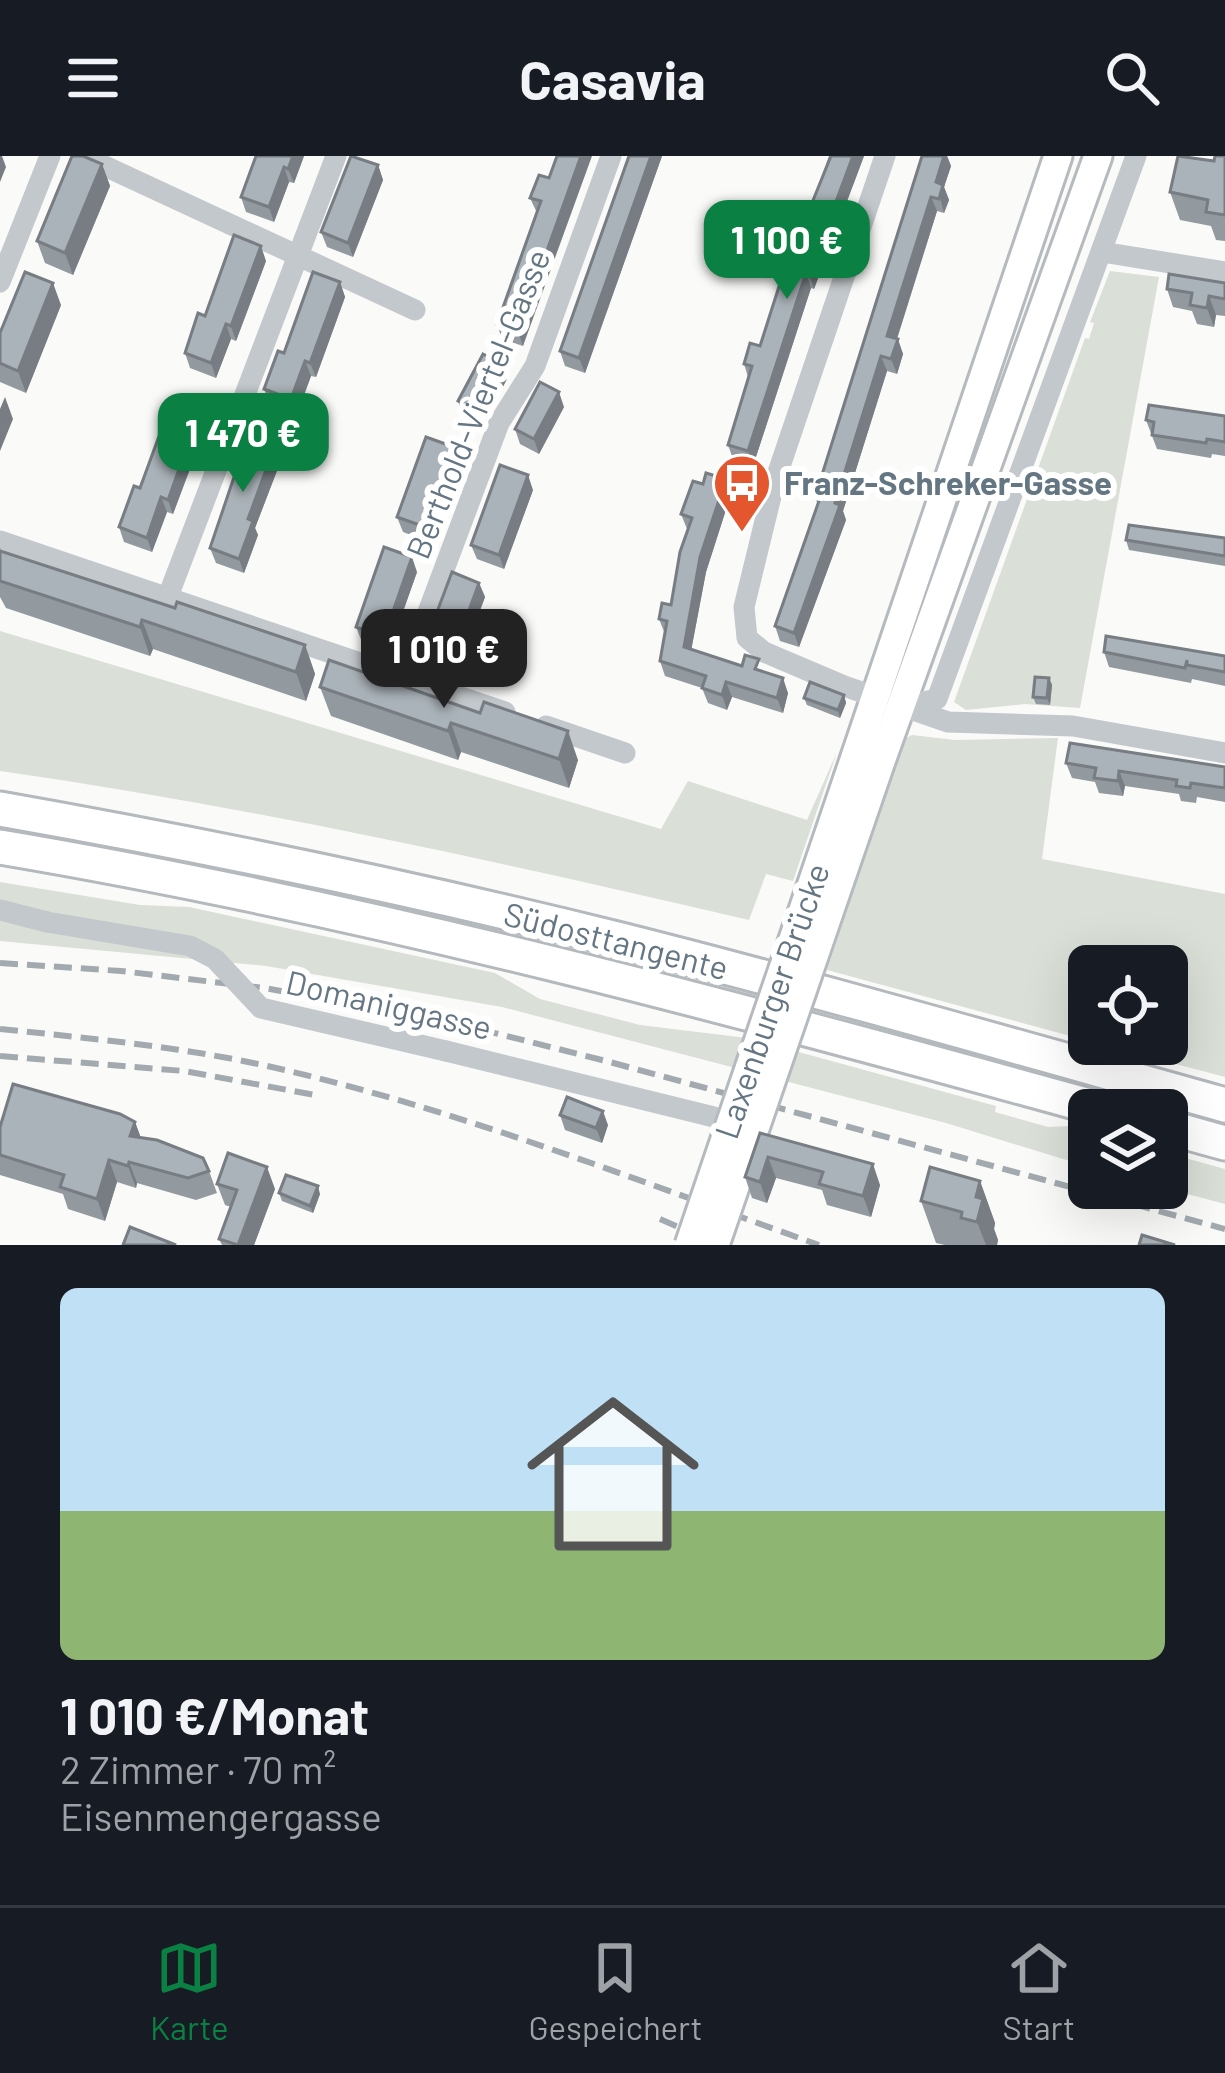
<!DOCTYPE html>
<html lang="de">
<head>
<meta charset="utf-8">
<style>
	:root { --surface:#171b24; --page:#20242c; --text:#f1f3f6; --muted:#9ea1a6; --line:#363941; --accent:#0b8043 }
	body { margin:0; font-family:Barlow,sans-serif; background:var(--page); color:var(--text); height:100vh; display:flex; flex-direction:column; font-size:45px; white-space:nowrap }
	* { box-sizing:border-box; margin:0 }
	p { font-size:39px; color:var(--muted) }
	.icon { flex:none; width:66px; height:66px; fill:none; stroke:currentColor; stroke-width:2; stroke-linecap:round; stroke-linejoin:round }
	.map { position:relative; height:1089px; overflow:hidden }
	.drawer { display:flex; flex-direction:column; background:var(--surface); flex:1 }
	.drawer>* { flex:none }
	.controls { position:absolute; left:1068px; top:789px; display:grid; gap:24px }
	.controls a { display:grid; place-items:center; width:120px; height:120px; border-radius:18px; background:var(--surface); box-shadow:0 12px 48px #0002; font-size:60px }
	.price { position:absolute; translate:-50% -102px; padding:0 27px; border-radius:24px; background:var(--accent); color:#fff; font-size:39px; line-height:78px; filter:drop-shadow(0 3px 6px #0008) }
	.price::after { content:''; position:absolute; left:50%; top:72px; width:36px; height:27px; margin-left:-18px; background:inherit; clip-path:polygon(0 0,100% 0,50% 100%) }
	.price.active { background:#222; color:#fff }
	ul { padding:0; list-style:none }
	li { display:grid; align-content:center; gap:24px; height:636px; padding:0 60px }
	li+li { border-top:3px solid var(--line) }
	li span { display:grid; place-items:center; height:372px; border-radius:18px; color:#555 }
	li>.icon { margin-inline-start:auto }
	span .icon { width:216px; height:216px; fill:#fffc; stroke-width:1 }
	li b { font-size:51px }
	header { display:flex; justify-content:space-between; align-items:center; height:156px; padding:0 60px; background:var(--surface); font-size:54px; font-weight:700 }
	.tabs { display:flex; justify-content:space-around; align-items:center; height:168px; border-top:3px solid var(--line); background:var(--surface); font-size:33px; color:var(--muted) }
	.tabs a { display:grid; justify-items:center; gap:6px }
	.tabs .active { color:var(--accent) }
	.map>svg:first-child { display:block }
	.green { fill:#dadfd7 }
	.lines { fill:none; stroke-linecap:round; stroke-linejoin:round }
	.major-casing { stroke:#b5babe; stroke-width:33 }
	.highway-casing { stroke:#b4b9bd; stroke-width:39 }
	.minor { stroke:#c3c8cc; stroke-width:21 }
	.major { stroke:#fff; stroke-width:27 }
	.highway { stroke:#fff; stroke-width:33 }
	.rail { stroke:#a2aab0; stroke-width:6; stroke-dasharray:18 9; stroke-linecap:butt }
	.major-bridge-casing { stroke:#b5babe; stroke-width:33; stroke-linecap:butt }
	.minor-bridge { stroke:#c3c8cc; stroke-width:21 }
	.major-bridge { stroke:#fff; stroke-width:27 }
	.wall { fill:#929a9f }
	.shaded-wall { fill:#777d82 }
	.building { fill:#aab3b9; stroke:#777d82; stroke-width:3 }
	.labels { text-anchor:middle; stroke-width:12; stroke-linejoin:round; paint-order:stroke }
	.street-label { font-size:33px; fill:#657683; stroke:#fff }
	.poi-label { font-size:33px; font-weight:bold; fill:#657683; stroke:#fff; text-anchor:start }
</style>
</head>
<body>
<header><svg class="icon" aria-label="menu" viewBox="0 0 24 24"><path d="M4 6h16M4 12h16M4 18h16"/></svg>Casavia<svg class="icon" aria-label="search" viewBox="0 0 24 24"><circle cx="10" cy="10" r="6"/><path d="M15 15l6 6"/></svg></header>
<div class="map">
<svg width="1225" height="1089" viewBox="0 0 1225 1089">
	<rect width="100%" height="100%" fill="#fafaf8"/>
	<g class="green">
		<polygon points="1110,115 1159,121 1080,552 1025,548 966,554 954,546 1085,182 1089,183 1094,167 1090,166"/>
		<path d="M 0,475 L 661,673 L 688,625 L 807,664 L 837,596 L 793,725 L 766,718 L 749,764 C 500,706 252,651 0,615 Z"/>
		<polygon points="912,579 955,584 1058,582 1042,703 1225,738 1225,921 1101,888 1167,888 1167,810 1089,810 1089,885 827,814 904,583"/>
		<polygon points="0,726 140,749 189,751 495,817 540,843 640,869 747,882 996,950 995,956 1048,971 1070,970 1089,975 1089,1011 946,967 502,851 266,810 0,785"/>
		<polygon points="1167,997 1225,1013 1225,1048 1165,1032"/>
	</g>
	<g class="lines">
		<defs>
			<g id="major">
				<polyline points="855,601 1058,0"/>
				<polyline points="880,608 1098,0"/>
			</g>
			<g id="highway">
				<path d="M 0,653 C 209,690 416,733 621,784 C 823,835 1024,893 1225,949"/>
				<path d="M 0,691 C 374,754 739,853 1104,954"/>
				<polyline points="1167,971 1225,987"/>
			</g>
		</defs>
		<use href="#major" class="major-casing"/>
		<use href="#highway" class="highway-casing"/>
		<g class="minor">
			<polyline points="83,0 415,154"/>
			<polyline points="885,0 774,328 744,451 747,482 764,496 844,530 948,566 1073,570 1225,597"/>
			<polyline points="1102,96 1225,116"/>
			<polyline points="0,126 50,0"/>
			<polyline points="0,385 505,556"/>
			<polyline points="167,443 336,0"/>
			<polyline points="404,520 499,267 535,210 611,0"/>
			<polyline points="906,550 937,543 1136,0"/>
			<polyline points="546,570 625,597"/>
			<polyline points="0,754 47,766"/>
			<polyline points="446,895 714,961"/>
		</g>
		<use href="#major" class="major"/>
		<use href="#highway" class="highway"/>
		<g class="rail">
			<polyline points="0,807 121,815 264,832 439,863 606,905 1225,1073"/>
			<path d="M 0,873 C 97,883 194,892 289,915 C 470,958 644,1027 819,1089"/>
			<polyline points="0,900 184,915 315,939"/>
			<polyline points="660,1063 720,1089"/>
		</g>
		<defs>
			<g id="major-bridge">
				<polyline points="689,1089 855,601"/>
				<polyline points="715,1089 880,608"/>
			</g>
		</defs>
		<use href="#major-bridge" class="major-bridge-casing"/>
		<polyline class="minor-bridge" points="47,766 190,790 215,803 261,852 446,895"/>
		<use href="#major-bridge" class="major-bridge"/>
	</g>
	<g class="wall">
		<polygon points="256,0 304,0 294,27 289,26 274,66 246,56 241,41"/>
		<polygon points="629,0 662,0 585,217 565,210 560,195"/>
		<polygon points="829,0 864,0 814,133 811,132 753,310 733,303 728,289 748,221 744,208 760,190"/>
		<polygon points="922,0 947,0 951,10 944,31 949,44 944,57 937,55 897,183 903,198 897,218 887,215 843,355 846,364 799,491 780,485 775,470 818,349 815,341"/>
		<polygon points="1225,0 1225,85 1216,84 1211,70 1180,64 1170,36 1214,5"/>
		<polygon points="102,8 110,30 73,119 45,107 37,85"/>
		<polygon points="378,9 383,24 353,101 327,91 321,76"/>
		<polygon points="549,22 523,190 502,183 497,168 537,57 530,42"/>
		<polygon points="266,105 236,185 231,183 216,222 190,212 185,197 205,160"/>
		<polygon points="340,126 345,141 316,221 311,220 297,258 270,248 264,233 284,197"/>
		<polygon points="1225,127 1225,160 1216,159 1214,171 1197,168 1192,155 1173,151 1167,133"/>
		<polygon points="61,149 26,237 0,226 0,177"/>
		<polygon points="507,223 482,270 463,260 458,245"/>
		<polygon points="564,251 539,298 520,288 515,273"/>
		<polygon points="1225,260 1225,300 1212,298 1211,302 1157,293 1146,264"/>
		<polygon points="203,278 173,358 167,356 152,396 124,386 119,371 140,332"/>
		<polygon points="283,299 255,372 258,379 244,417 216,407 210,392"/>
		<polygon points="459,306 430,386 403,376 397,361"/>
		<polygon points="533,334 504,413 477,403 471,389"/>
		<polygon points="731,338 706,416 691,494 763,516 788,537 783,557 732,541 727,554 708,547 702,532 665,520 660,505 665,478 659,463 671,449 687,373 681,358"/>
		<polygon points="1225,382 1225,410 1129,394 1126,384"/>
		<polygon points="0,391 1,395 175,452 305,489 315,518 306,545 153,493 150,500 6,452 0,441"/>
		<polygon points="417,416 389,495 362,486 356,471"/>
		<polygon points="479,427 485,441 455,521 428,511 422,496"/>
		<polygon points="1104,496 1225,500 1225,530 1192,523 1191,527 1109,511"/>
		<polygon points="1049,522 1052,529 1050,549 1036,548 1033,541"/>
		<polygon points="320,531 480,557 578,604 569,632 461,596 458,604 331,560"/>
		<polygon points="844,539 846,547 840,562 807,549 804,542"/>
		<polygon points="1066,607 1225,611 1225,646 1197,641 1196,647 1181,645 1179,638 1125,630 1123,640 1099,637 1095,626 1072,622"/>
		<polygon points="560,959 608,969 602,987 565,974"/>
		<polygon points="135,966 141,982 209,1015 217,1037 196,1044 137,1027 136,1032 117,1026 105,1065 68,1053 63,1038 0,1019 0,971"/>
		<polygon points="760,977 880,1029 871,1061 827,1049 822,1034 776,1022 767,1047 752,1042 745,1021"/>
		<polygon points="980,1025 995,1067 994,1073 998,1084 997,1089 945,1089 936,1087 921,1045"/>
		<polygon points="217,1028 275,1033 254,1089 222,1089 219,1083 231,1051 225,1049"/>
		<polygon points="279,1037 320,1038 313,1057 282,1045"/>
	</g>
	<g class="shaded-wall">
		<polygon points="0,0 2,0 6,11 0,26"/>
		<polygon points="293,0 304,0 294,27 288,13"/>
		<polygon points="581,0 592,0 523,190 518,175"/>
		<polygon points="651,0 662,0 585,217 579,202"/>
		<polygon points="853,0 864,0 814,133 809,118"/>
		<polygon points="944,0 947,0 951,10 944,31 949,44 944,57 936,26"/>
		<polygon points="102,8 110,30 73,119 65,97"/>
		<polygon points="378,9 383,24 353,101 348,87"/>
		<polygon points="284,11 289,26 274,66 269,51"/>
		<polygon points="931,41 937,55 893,195 887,180"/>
		<polygon points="261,90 266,105 236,185 231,170"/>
		<polygon points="806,117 811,132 753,310 748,295"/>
		<polygon points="340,126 345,141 316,221 310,207"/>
		<polygon points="53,127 61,149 26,237 18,215"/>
		<polygon points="1209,140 1216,159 1214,171 1207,152"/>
		<polygon points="226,168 231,183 216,222 211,207"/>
		<polygon points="898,183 903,198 897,218 891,203"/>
		<polygon points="881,200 887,215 843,355 846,364 799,491 794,477"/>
		<polygon points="305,205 311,220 297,258 291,243"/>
		<polygon points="502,208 507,223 482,270 476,255"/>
		<polygon points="559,236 564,251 539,298 534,283"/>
		<polygon points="5,241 13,263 0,295 0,253"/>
		<polygon points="197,263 203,278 173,358 168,344"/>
		<polygon points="277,284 283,299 255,372 258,379 244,417 239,403 248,363"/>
		<polygon points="454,291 459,306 430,386 425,371"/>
		<polygon points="528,319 533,334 504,413 499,399"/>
		<polygon points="726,323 731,338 706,416 689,506 684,491 700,401"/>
		<polygon points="161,341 167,356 152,396 147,382"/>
		<polygon points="412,401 417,416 389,495 384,481"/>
		<polygon points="479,427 485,441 455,521 450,506"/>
		<polygon points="142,464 153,493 150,500 140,471"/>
		<polygon points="305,489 315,518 306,545 296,516"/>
		<polygon points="783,522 788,537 783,557 777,542"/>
		<polygon points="1049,522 1052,529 1050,549 1047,542"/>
		<polygon points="726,526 732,541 727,554 722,539"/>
		<polygon points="844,539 846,547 840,562 838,554"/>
		<polygon points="451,567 461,596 458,604 448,575"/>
		<polygon points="568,575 578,604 569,632 559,603"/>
		<polygon points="1119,615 1125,630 1123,640 1118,625"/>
		<polygon points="603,955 608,969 602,987 596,972"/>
		<polygon points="135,966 143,988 130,980"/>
		<polygon points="768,1001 776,1022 767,1047 760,1026"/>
		<polygon points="109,1004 117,1026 105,1065 97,1043"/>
		<polygon points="129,1006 137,1027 136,1032 128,1010"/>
		<polygon points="873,1008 880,1029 871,1061 863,1040"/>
		<polygon points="267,1011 275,1033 254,1089 238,1089"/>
		<polygon points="980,1025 995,1067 994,1073 998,1084 997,1089 986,1089 977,1066 976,1041"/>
		<polygon points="318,1030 320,1038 313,1057 310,1050"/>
	</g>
	<g class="building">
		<polygon points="72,0 83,0 102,8 65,97 37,85"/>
		<polygon points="256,0 293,0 288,13 284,11 269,51 241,41"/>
		<polygon points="351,0 378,9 348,87 321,76"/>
		<polygon points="557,0 581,0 518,175 497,168 541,45 530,42 539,19 549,22"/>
		<polygon points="629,0 651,0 579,202 560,195"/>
		<polygon points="831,0 853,0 809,118 806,117 748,295 728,289 752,210 744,208 750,187 760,190 782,121"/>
		<polygon points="922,0 944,0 936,26 943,29 939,43 931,41 887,180 898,183 891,203 881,200 835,347 840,349 794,477 775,470 820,342 815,341"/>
		<polygon points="1178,0 1214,5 1215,0 1225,0 1225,59 1206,56 1208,44 1170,36"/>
		<polygon points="234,79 261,90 231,170 226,168 211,207 185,197 198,157 205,160"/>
		<polygon points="25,116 53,127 18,215 0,207 0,177"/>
		<polygon points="313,116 340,126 310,207 305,205 291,243 264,233 278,195 284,197"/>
		<polygon points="1169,118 1225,127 1225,143 1209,140 1207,152 1190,149 1192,137 1167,133"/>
		<polygon points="483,198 502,208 476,255 458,245"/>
		<polygon points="540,226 559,236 534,283 515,273"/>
		<polygon points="1149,249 1225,260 1225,286 1207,283 1206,287 1152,279 1154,266 1146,264"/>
		<polygon points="169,253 197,263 168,344 161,341 147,382 119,371 134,330 140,332"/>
		<polygon points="250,274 277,284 248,363 253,365 239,403 210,392"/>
		<polygon points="426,281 454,291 425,371 397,361"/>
		<polygon points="500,309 528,319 499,399 471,389"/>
		<polygon points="706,317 726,323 700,401 684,491 742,510 745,499 759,503 755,513 783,522 777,542 726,526 722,539 702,532 706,520 660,505 667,465 659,463 662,447 671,449 680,396 692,362 681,358 693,325 703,328"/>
		<polygon points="1129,369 1225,382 1225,400 1126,384"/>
		<polygon points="384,391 412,401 384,481 356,471"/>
		<polygon points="0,395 175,452 177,446 305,489 296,516 142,464 140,471 0,425"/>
		<polygon points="452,416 479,427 450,506 422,496"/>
		<polygon points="1106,480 1225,500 1225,516 1187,509 1187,504 1185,512 1104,496"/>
		<polygon points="329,504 480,557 484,546 568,575 559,603 451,567 448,575 320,531"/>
		<polygon points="1035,521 1049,522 1047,542 1033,541"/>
		<polygon points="810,526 844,539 838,554 804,542"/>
		<polygon points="1070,587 1225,611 1225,632 1191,627 1190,632 1176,630 1177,624 1119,615 1118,625 1094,622 1096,612 1066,607"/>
		<polygon points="13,928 120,958 135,966 130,980 157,984 203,1002 209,1015 188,1022 129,1006 128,1010 109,1004 97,1043 60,1031 64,1019 0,999 0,971"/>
		<polygon points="567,941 603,955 596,972 560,959"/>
		<polygon points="760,977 873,1008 863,1040 819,1028 823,1016 768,1001 760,1026 745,1021"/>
		<polygon points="228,997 267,1011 238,1089 219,1083 237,1034 217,1028"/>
		<polygon points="930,1011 980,1025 976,1041 983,1043 977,1066 961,1062 962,1056 921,1045"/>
		<polygon points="286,1019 318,1030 310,1050 279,1037"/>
		<polygon points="130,1071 176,1089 123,1089"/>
		<polygon points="1142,1079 1175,1089 1139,1089"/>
	</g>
	<defs>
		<symbol id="bus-pin" viewBox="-11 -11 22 30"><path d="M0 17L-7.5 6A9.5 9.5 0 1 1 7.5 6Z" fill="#e4572e" stroke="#fff"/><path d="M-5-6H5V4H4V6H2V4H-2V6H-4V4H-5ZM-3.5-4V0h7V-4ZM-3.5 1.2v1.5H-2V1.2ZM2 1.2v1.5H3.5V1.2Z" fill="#fff"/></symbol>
	</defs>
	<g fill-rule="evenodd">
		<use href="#bus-pin" x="709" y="294" width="66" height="90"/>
	</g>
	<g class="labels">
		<g class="street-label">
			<text transform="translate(478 248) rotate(-68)" y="12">Berthold-Viertel-Gasse</text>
			<text transform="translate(616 785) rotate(14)" y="12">Südosttangente</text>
			<text transform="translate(772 845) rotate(-71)" y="12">Laxenburger Brücke</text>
			<text transform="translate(389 849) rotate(13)" y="12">Domaniggasse</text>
		</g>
		<g class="poi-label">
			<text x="784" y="339">Franz-Schreker-Gasse</text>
		</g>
	</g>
</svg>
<div class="controls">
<a><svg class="icon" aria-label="locate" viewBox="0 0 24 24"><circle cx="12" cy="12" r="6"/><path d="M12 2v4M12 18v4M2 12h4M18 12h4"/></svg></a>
<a><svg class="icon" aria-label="layers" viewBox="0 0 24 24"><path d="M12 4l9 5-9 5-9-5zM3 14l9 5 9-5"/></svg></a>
</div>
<b class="price" style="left:787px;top:146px">1 100 €</b>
<b class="price" style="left:243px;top:339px">1 470 €</b>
<b class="price active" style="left:444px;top:555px">1 010 €</b>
</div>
<section class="drawer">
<ul>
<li><span style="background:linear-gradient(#bfe0f5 60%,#8fb573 0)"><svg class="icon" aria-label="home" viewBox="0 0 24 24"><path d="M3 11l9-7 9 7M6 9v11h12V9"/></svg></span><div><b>1 010 €/Monat</b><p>2 Zimmer · 70 m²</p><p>Eisenmengergasse</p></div></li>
</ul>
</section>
<nav class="tabs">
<a class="active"><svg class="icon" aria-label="map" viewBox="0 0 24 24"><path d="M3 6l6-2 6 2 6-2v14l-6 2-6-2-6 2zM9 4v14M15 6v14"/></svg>Karte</a>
<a><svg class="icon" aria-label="saved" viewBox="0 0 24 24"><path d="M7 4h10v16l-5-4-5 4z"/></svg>Gespeichert</a>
<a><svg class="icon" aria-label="home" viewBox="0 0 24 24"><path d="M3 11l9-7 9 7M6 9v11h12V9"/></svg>Start</a>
</nav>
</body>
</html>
